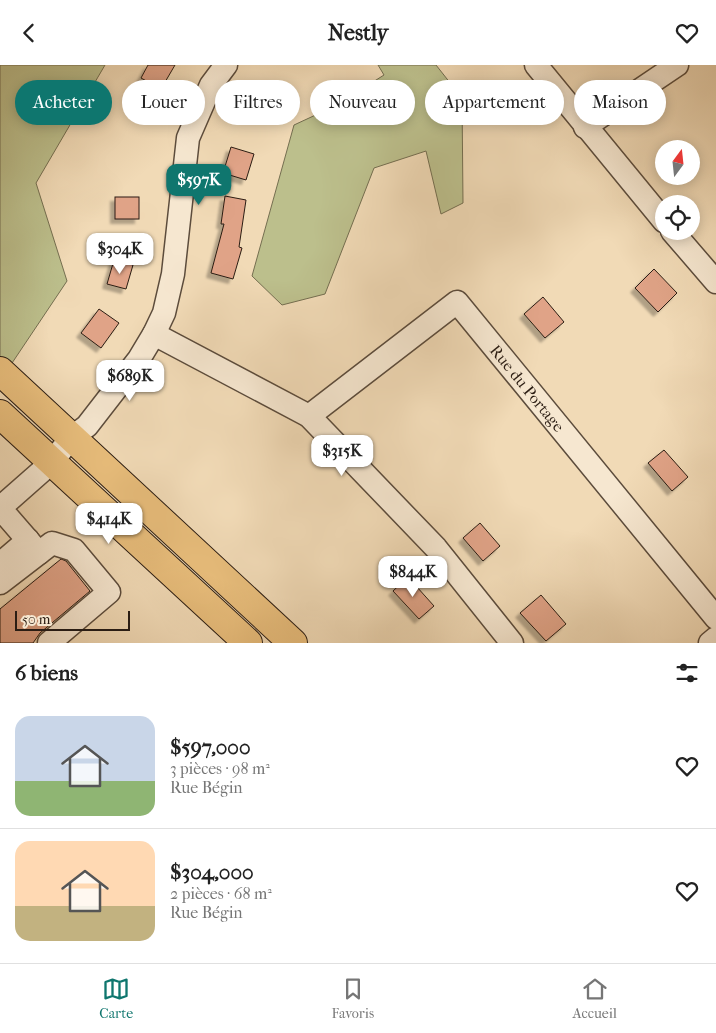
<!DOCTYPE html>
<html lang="fr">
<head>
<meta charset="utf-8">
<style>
	:root { --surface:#fff; --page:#f2f2f2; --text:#222; --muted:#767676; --line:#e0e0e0; --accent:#0f766e }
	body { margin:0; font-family:"IM FELL French Canon",serif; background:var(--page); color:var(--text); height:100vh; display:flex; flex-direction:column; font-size:19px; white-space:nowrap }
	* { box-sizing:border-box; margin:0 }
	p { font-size:16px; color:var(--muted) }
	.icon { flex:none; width:28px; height:28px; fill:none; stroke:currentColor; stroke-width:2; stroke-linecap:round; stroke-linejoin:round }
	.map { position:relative; height:578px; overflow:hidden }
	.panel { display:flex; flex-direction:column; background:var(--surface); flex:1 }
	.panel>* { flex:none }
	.guide { position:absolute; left:15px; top:15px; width:686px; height:45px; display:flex; gap:10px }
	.needle { width:32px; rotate:15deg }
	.buttons { position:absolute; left:655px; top:75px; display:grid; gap:10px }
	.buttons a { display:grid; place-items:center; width:45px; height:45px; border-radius:50%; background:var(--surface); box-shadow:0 2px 12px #0003; font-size:25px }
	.scale { position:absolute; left:15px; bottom:12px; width:115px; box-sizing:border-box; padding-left:5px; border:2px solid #2b1d13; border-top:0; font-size:14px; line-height:18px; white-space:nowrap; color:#2b1d13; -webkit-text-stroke:4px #f6e7d0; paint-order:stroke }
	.price { position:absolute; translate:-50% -42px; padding:0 11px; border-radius:10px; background:#fff; color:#222; font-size:16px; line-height:32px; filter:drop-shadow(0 1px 2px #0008) }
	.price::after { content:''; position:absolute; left:50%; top:30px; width:15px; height:11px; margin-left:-8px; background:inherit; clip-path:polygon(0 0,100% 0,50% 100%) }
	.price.active { background:var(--accent); color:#fff }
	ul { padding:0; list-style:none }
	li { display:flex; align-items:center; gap:15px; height:125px; padding:0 15px }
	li+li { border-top:1px solid var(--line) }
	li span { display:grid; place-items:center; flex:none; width:140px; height:100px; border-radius:15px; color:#555 }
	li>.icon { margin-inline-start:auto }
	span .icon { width:60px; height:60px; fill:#fffc; stroke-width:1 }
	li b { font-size:21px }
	h2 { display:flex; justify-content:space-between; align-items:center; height:60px; padding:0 15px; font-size:21px }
	.chip { padding:0 18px; border-radius:22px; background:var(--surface); box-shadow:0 2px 12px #0003; font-size:18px; line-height:45px }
	.chip.active { background:var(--accent); color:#fff }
	header { display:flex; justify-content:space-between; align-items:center; height:65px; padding:0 15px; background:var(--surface); font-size:22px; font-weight:800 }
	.menu { display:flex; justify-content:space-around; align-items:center; height:70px; border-top:1px solid var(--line); background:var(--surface); font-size:14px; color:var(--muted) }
	.menu a { display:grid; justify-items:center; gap:2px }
	.menu .active { color:var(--accent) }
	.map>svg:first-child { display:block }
	.green { fill:#bcbf8c; stroke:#746e50 }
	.building { fill:#e0a387; stroke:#2b1d13; filter:url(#shadow) }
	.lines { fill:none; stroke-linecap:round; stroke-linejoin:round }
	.minor-casing { stroke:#5c4c3c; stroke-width:25 }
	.major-casing { stroke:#2b1d13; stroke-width:30 }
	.minor { stroke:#f6e7d0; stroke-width:22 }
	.major { stroke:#e8bd7b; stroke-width:28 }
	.labels { text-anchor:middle; stroke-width:5; stroke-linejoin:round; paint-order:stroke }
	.street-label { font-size:16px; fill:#2b1d13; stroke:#f6e7d0 }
</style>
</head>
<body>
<header><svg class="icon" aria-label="back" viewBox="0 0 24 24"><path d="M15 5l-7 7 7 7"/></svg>Nestly<svg class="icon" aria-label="heart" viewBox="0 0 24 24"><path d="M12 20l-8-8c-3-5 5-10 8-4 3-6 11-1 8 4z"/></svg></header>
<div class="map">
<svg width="716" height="578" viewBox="0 0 716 578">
	<defs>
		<filter id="shadow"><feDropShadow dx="-4.5" dy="4.5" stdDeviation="1" flood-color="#0004"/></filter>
	</defs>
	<rect width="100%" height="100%" fill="#f1dab6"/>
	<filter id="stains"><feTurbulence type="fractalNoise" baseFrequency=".004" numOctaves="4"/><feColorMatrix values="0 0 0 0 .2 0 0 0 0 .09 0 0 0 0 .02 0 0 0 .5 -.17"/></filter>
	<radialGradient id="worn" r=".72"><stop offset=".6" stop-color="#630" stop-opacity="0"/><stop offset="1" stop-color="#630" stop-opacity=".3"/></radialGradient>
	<g class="green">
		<polygon points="0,0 105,0 36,118 67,216 4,310 0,306"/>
		<polygon points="378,0 436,0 462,33 463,138 441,149 426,86 374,103 325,229 282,240 252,211 294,60 335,41 384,10"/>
	</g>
	<g class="building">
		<polygon points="148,0 175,0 161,24 141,13"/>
		<polygon points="231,82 254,89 246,115 223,108"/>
		<polygon points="225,131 246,135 239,182 242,183 233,214 211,208 224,159 221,159"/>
		<rect x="115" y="132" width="24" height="22"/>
		<polygon points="114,195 133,200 126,224 107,219"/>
		<polygon points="654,204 677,228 658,247 635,223"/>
		<polygon points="543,232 564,257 545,273 524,249"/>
		<polygon points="99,244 119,258 101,283 81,268"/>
		<polygon points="664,385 688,412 672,426 648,398"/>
		<polygon points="480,458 500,481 483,496 463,473"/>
		<polygon points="61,494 66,496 90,526 40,568 33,578 0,578 0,544"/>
		<polygon points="408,512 434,541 419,554 393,526"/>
		<polygon points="541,530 566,559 546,576 520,548"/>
	</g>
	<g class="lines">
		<defs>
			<g id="minor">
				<polyline points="536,0 664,156"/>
				<polyline points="585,62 677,0"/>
				<polyline points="672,166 716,217"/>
				<polyline points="154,269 309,351 436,483 512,578"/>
				<path id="s1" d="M 309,351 L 457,237 L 716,553"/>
				<polyline points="39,488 52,478 74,485 109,527 49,578"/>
				<polyline points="0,499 28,475"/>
				<polyline points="0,518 39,488 0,443 51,398 71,373 87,361 139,294 154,269 164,248 173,209 188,73 211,20 226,0"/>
				<polyline points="710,578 716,573"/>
			</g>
			<g id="major">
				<polyline points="0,306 293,578"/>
				<polyline points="0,349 248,578"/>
			</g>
		</defs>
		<use href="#minor" class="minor-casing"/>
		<use href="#major" class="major-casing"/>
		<use href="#minor" class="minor"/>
		<use href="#major" class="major"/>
	</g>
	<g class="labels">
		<g class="street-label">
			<text dy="6" stroke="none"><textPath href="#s1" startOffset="298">Rue du Portage</textPath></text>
		</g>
	</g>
	<rect width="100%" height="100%" filter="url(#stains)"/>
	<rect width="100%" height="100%" fill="url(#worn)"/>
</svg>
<div class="buttons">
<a><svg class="needle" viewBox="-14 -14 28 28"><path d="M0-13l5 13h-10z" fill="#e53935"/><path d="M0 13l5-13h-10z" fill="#767676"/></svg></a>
<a><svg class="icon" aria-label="locate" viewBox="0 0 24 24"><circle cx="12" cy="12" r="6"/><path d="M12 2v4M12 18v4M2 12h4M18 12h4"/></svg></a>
</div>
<div class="scale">50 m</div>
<b class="price active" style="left:199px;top:141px">$597K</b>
<b class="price" style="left:120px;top:210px">$304K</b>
<b class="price" style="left:130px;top:337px">$689K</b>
<b class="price" style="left:342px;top:412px">$315K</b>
<b class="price" style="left:109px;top:480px">$414K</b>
<b class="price" style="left:413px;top:533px">$844K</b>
<div class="guide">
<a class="chip active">Acheter</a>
<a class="chip">Louer</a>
<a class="chip">Filtres</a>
<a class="chip">Nouveau</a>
<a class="chip">Appartement</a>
<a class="chip">Maison</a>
</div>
</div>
<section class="panel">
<h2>6 biens<svg class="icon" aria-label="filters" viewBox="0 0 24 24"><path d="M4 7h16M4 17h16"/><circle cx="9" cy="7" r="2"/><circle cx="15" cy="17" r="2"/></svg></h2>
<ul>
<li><span style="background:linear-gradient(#c9d6e8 65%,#8fb573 0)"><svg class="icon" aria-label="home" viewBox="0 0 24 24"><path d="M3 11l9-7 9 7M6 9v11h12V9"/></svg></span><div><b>$597,000</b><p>3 pièces · 98 m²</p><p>Rue Bégin</p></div><svg class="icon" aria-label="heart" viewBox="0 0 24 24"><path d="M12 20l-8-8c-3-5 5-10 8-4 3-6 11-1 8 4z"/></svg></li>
<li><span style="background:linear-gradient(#ffd9b3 65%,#c2b280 0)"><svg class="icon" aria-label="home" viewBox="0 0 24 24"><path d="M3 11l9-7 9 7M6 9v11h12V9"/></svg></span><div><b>$304,000</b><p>2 pièces · 68 m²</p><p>Rue Bégin</p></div><svg class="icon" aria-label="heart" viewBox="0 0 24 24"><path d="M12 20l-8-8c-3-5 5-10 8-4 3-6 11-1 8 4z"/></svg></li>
</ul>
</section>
<nav class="menu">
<a class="active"><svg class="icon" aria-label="map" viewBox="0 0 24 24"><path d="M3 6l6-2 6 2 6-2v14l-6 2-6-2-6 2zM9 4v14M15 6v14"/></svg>Carte</a>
<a><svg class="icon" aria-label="saved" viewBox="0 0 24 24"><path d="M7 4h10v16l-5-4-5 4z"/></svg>Favoris</a>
<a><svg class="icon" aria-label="home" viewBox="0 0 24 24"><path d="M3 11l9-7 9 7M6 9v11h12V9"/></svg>Accueil</a>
</nav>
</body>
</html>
